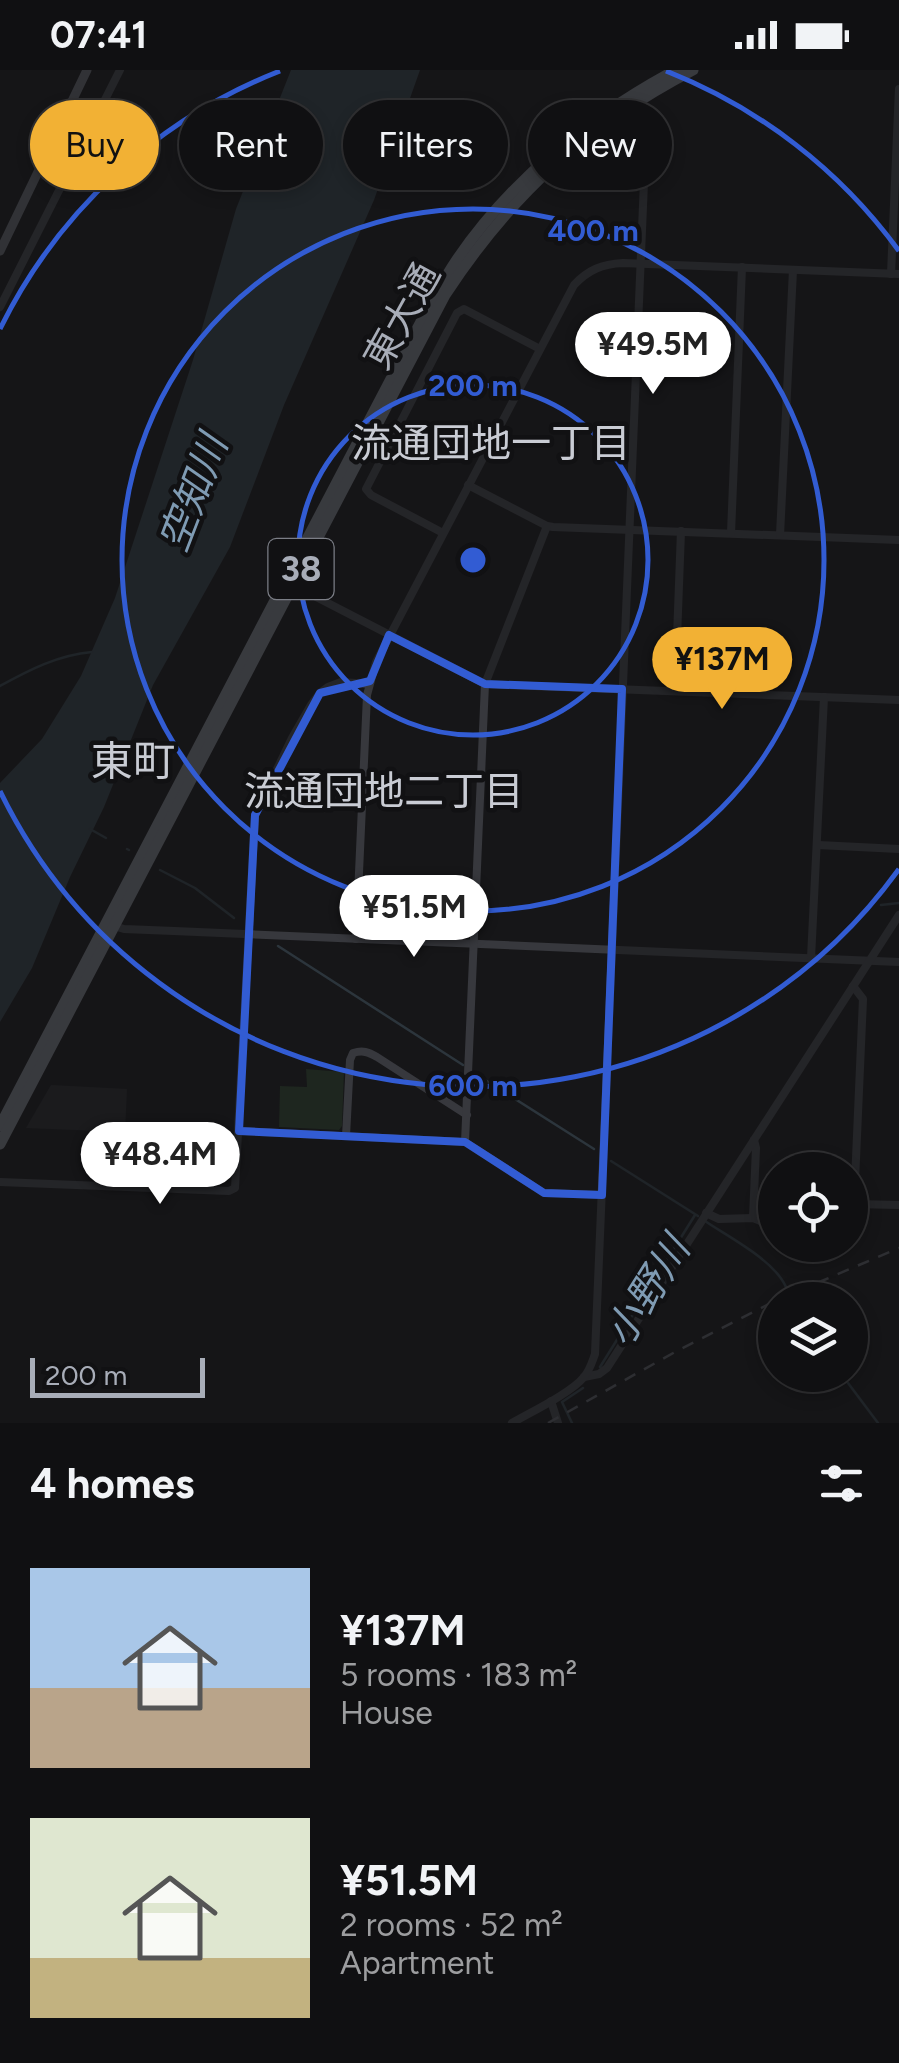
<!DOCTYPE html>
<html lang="en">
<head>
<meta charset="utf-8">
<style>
	:root { --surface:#101012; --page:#19191b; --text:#f1f3f6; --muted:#9c9d9f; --line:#303032; --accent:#f2b134 }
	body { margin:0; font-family:Figtree,"Noto Sans JP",sans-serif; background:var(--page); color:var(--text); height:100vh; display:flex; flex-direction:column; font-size:38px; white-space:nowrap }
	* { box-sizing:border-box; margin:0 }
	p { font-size:32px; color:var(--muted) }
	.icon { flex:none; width:55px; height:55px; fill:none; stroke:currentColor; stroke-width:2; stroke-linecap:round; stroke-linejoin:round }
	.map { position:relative; height:1353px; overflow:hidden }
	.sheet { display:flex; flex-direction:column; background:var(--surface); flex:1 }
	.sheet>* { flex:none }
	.hud { position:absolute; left:30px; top:30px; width:840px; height:90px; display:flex; gap:20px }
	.buttons { position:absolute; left:758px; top:1082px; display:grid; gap:20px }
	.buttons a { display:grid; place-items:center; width:110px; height:110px; border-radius:50%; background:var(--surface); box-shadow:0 5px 15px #0003,0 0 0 2px var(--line); font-size:50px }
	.scale { position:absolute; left:30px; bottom:25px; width:175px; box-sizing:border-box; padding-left:10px; border:5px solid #a8adb8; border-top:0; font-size:28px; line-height:35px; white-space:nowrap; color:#a8adb8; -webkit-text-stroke:8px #111113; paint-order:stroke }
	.price { position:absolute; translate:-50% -85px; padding:0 22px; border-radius:35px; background:#fff; color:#222; font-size:32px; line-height:65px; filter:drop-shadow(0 2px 5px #0008) }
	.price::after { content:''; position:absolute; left:50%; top:60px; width:30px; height:22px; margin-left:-15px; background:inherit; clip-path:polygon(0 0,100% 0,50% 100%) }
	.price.current { background:var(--accent); color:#111 }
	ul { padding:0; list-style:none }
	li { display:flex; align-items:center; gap:30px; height:250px; padding:0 30px }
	li span { display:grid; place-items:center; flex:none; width:280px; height:200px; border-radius:0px; color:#555 }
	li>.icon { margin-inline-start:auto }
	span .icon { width:120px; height:120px; fill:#fffc; stroke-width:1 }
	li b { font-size:42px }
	h2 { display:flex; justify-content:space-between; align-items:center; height:120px; padding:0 30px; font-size:42px }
	.pill { padding:0 35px; border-radius:45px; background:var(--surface); box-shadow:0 5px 15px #0003,0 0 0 2px var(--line); font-size:35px; line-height:90px }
	.pill.current { background:var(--accent); color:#111 }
	.status { display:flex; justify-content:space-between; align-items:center; height:70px; padding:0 50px; background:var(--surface); direction:ltr }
	.status svg { height:28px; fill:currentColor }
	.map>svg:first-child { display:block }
	.built { fill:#222225 }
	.green { fill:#1e261f }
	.water { fill:#2c353c }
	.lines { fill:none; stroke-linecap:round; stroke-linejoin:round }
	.stream { stroke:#2c353c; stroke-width:2.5 }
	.minor { stroke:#37383d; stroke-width:8 }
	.major { stroke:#53555c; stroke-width:9 }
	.highway { stroke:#63666e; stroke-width:11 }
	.rail { stroke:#4a4c52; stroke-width:2.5; stroke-dasharray:12 10; stroke-linecap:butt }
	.marked { fill:none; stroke:#325cd3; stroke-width:8; stroke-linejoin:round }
	.ring { fill:none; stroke:#325cd3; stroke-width:5 }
	.labels { text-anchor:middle; stroke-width:9; stroke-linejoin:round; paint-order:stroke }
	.shield { fill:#111113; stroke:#7b7e86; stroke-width:2.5 }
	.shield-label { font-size:35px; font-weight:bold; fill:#a8adb8 }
	.street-label { font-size:38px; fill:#a8adb8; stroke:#111113 }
	.neighbourhood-label { font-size:40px; fill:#c9ccd4; stroke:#111113 }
	.water-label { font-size:40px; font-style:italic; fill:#7f9bb3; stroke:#111113 }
	.quarter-label { font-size:42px; fill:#c9ccd4; stroke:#111113 }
	.centre { fill:#325cd3; stroke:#111113; stroke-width:5 }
	.ring-label { font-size:30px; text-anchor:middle; font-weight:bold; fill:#325cd3; stroke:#111113; stroke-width:9; stroke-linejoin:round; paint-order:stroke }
</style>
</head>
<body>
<div class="status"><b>07:41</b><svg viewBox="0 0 49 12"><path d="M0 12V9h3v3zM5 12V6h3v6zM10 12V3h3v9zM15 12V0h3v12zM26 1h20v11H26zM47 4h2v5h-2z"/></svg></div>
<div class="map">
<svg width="899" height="1353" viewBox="0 0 899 1353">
	<rect width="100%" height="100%" fill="#161618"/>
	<polygon class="built" points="51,1015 127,1019 125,1062 26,1058"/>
	<polygon class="green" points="306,999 344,1002 342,1056 339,1060 279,1057 280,1016 307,1017"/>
	<polygon class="water" points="291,0 420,0 374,130 284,335 230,477 153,615 104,737 70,807 32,898 0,952 0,713 42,669 81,606 115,528 193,290 236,139"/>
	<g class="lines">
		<g class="stream">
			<path d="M 0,616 C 29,600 58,585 92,582"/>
			<polyline points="90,759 106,768"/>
			<polyline points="127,779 129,780"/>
			<polyline points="160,800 195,818 234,848"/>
			<polyline points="881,835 899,833"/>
			<polyline points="278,876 463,995"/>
			<polyline points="474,1003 594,1079"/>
			<polyline points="611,1091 698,1146"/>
			<path d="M 705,1151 C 730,1168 774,1190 786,1217"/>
			<polyline points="791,1228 792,1230"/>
			<polyline points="600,1297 695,1145"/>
			<polyline points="842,1305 878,1353"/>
			<polyline points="572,1353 562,1332 583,1318"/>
		</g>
		<g class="minor">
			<polyline points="891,204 899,19"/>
			<polyline points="0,237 120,0"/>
			<polyline points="468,415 547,456 553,457 899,470"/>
			<polyline points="443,463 371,425 366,419 457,243 464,239 540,279"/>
			<polyline points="731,463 742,197"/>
			<polyline points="780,465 793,200"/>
			<polyline points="289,513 485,614 899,630"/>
			<polyline points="675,621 681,461"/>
			<polyline points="818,775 899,779"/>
			<polyline points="110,855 124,859 174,861 899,892"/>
			<path d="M 356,869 L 367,625 L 376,592 L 574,215 C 588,200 602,194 623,193 L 899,204"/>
			<polyline points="811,888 824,627"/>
			<polyline points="853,916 863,929 854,1134 899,1135"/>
			<polyline points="239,1061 465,1072 544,1123 602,1125"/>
			<path d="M 346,1066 L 350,990 L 353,983 C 363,980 368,982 377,987 L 467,1045"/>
			<polyline points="465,1072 485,614 547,456"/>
			<polyline points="0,1112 229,1121 235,1118 255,745 292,668 311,635 320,623 328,617 341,612 369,614"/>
			<polyline points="706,1143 719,1149 753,1148 775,1157"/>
			<polyline points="753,1148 756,1078 754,1070"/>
			<polyline points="584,1307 599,1304 607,1298 899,845"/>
			<polyline points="551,1331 558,1353"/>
			<path d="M 512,1353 C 531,1342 571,1323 584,1307 C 590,1300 592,1292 595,1284 L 646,64 L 645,52 L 637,32"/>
		</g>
		<polyline class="major" points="0,181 87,0"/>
		<g class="highway">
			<path d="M 0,1056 L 403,286 C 420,254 436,221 456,191 C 511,110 590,46 676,0"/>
			<path d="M 0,1074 L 445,225 C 511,124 586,56 693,0"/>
		</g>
		<g class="rail">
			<polyline points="777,1230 899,1178"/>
			<polyline points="548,1353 675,1282 775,1231"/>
		</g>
	</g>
	<path d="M0 0H899V1353H0ZM 389,565 L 485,614 L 622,619 L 602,1125 L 544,1123 L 465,1072 L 239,1061 L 255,745 L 320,623 L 370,611 Z" fill="#161618" fill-opacity=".55" fill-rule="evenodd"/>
	<path class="marked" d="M 389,565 L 485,614 L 622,619 L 602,1125 L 544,1123 L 465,1072 L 239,1061 L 255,745 L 320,623 L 370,611 Z"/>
	<g class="ring">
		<circle cx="473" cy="490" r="175"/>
		<circle cx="473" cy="490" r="351"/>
		<path d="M899 799A526 526 0 0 1 0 721M0 259A526 526 0 0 1 280 1M666 1A526 526 0 0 1 899 181"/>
	</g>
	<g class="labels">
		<rect class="shield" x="268.5" y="469" width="65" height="60" rx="8"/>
		<g class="shield-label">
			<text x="301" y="511">38</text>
		</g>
		<g class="street-label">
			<text transform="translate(402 246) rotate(-61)" y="13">東大通</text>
		</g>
		<g class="neighbourhood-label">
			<text x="491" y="387">流通団地一丁目</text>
			<text x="384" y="735">流通団地二丁目</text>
		</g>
		<g class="water-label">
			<text transform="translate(193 423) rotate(-69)" y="14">空知川</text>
			<text transform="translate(647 1221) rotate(-58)" y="14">小野川</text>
		</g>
		<g class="quarter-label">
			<text x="133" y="706">東町</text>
		</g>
	</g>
	<circle cx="473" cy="490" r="15" class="centre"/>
	<g class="ring-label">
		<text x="593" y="171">400 m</text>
		<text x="473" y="326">200 m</text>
		<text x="473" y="1026">600 m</text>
	</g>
</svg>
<div class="buttons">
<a><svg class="icon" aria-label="locate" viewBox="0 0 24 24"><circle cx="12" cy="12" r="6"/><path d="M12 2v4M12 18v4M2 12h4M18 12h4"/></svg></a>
<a><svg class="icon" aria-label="layers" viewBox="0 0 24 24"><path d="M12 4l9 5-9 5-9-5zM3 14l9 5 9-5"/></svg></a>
</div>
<div class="scale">200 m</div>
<b class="price" style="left:653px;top:327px">¥49.5M</b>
<b class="price current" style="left:722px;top:642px">¥137M</b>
<b class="price" style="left:414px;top:890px">¥51.5M</b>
<b class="price" style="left:160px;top:1137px">¥48.4M</b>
<div class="hud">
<a class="pill current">Buy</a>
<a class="pill">Rent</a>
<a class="pill">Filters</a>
<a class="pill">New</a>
</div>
</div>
<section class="sheet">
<h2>4 homes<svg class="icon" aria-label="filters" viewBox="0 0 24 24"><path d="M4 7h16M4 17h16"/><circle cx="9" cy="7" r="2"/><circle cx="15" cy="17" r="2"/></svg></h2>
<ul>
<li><span style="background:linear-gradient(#a9c7e8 60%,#b9a48a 0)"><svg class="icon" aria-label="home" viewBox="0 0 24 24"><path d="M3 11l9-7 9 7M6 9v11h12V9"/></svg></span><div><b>¥137M</b><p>5 rooms · 183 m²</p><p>House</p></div></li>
<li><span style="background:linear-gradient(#dfe7d0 70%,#c2b280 0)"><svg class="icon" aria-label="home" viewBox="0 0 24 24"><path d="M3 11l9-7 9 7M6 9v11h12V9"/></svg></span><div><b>¥51.5M</b><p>2 rooms · 52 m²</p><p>Apartment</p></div></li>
</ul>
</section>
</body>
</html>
